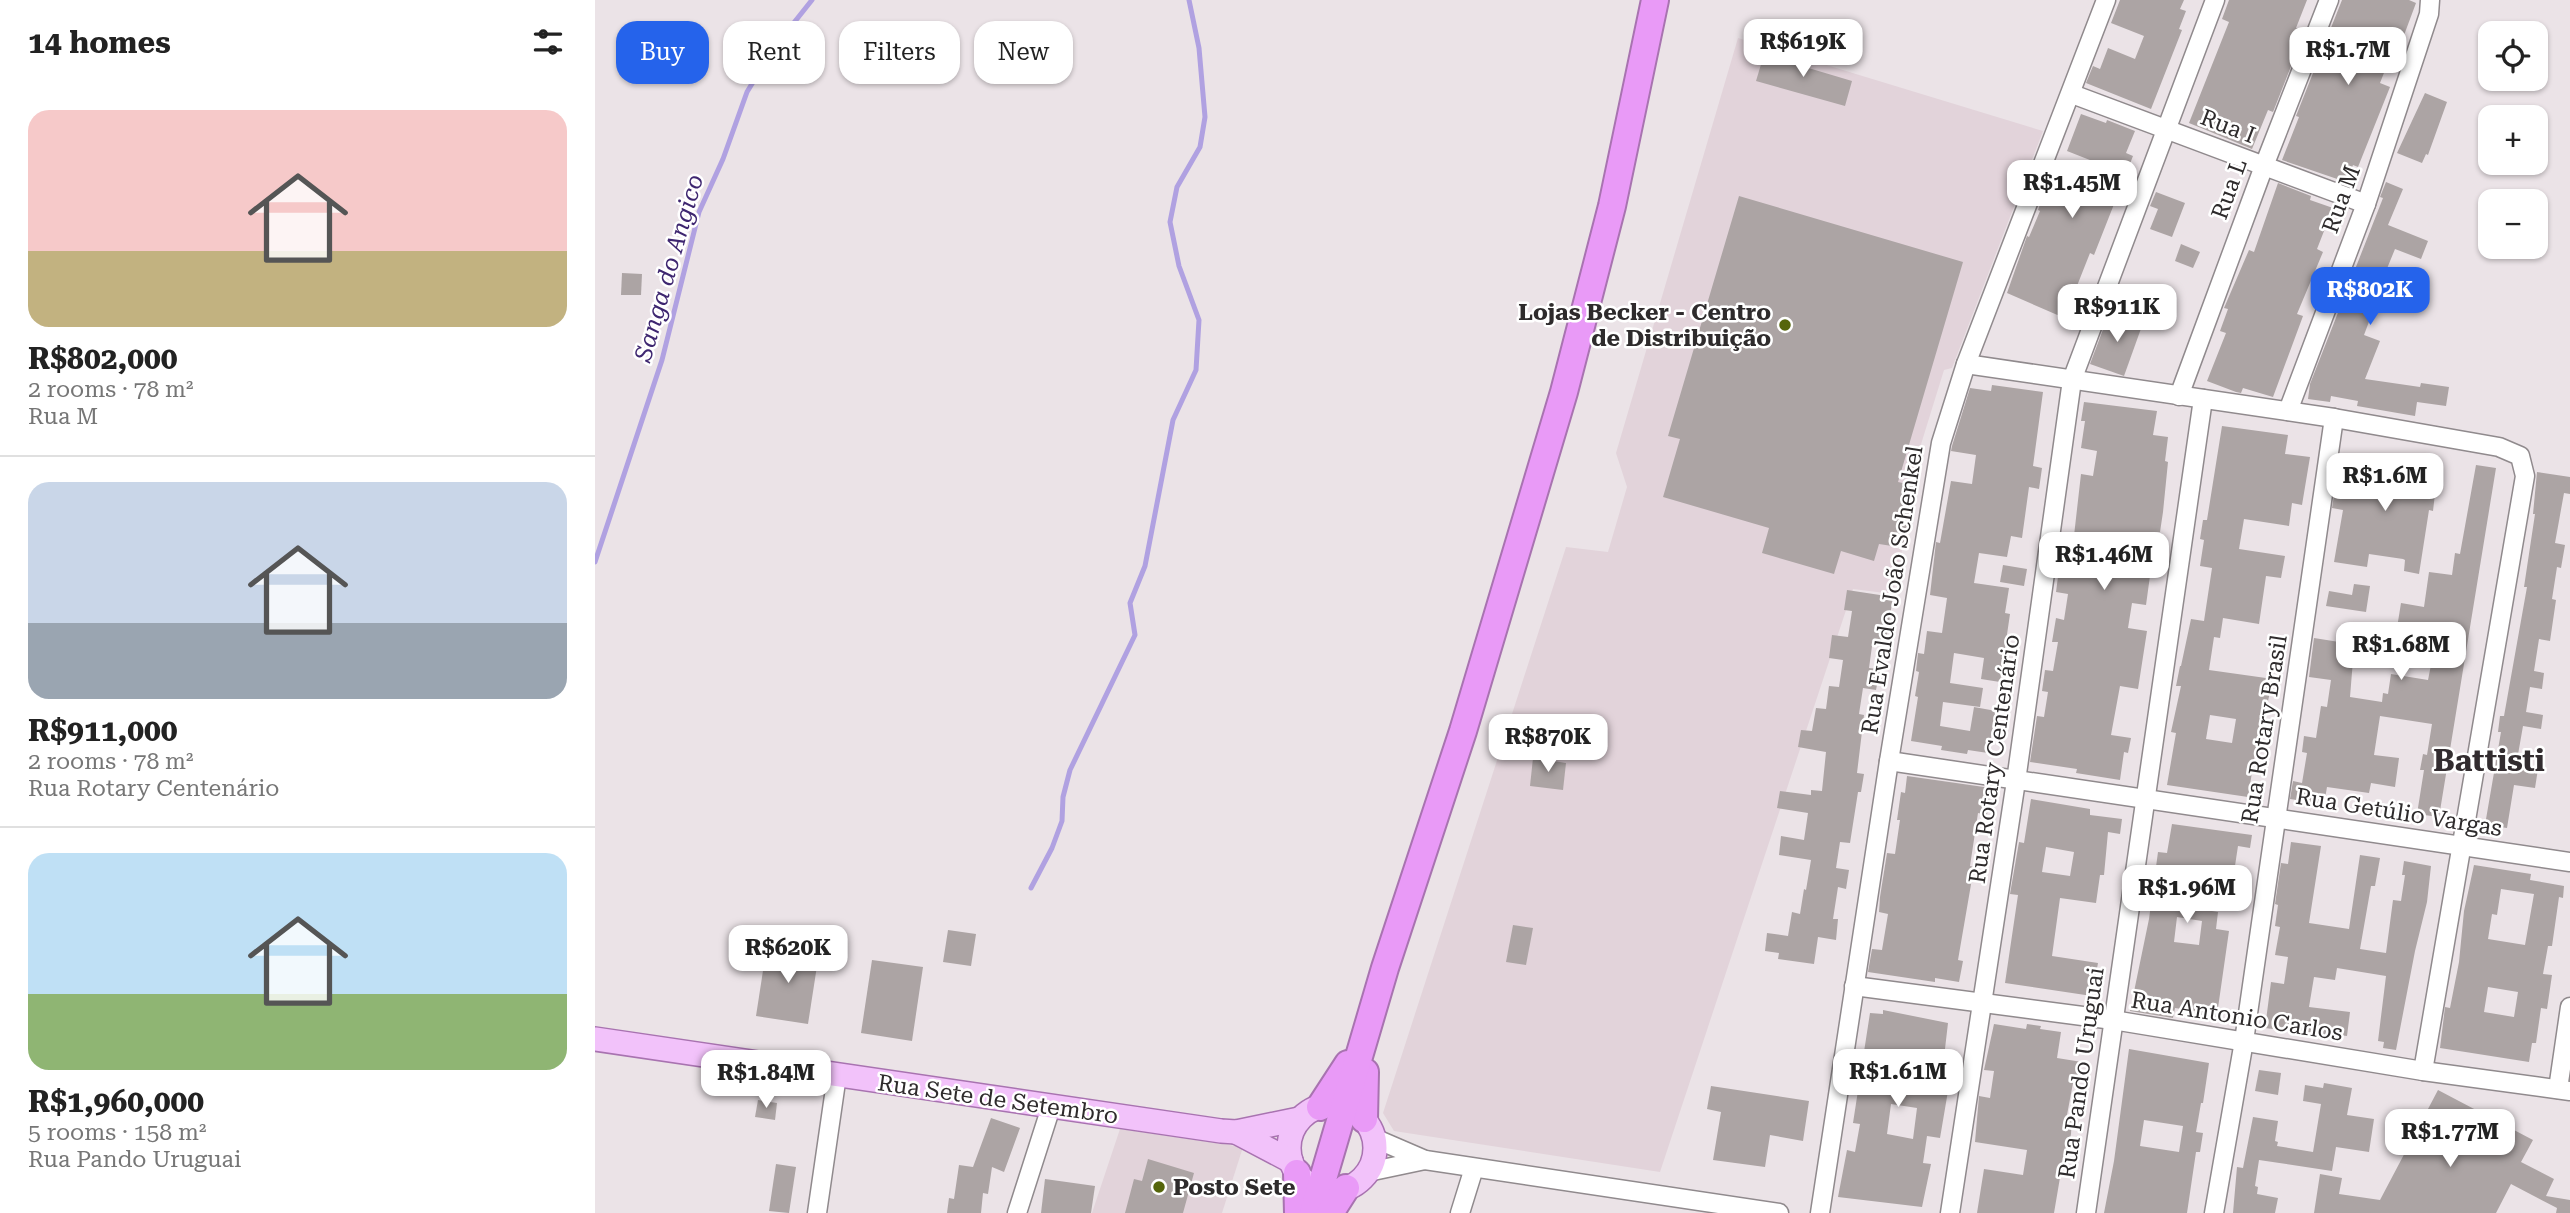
<!DOCTYPE html>
<html lang="en">
<head>
<meta charset="utf-8">
<style>
	:root { --surface:#fff; --page:#f6f6f6; --text:#222; --muted:#767676; --line:#e0e0e0; --accent:#2563eb }
	body { margin:0; font-family:"Roboto Serif",serif; background:var(--page); color:var(--text); height:100vh; display:flex; flex-direction:column; font-size:26px; white-space:nowrap }
	* { box-sizing:border-box; margin:0 }
	p { font-size:23px; color:var(--muted) }
	.icon { flex:none; width:38px; height:38px; fill:none; stroke:currentColor; stroke-width:2; stroke-linecap:round; stroke-linejoin:round }
	.map { position:relative; flex:1; overflow:hidden }
	.panel { display:flex; flex-direction:column; background:var(--surface); width:595px }
	.panel>* { flex:none }
	.top-card { position:absolute; left:21px; top:21px; width:665px; height:63px; display:flex; gap:14px }
	.fabs { position:absolute; left:1883px; top:21px; display:grid; gap:14px }
	.fabs a { display:grid; place-items:center; width:70px; height:70px; border-radius:14px; background:var(--surface); box-shadow:0 2px 5px #0004; font-size:35px }
	.price { position:absolute; translate:-50% -60px; padding:0 16px; border-radius:14px; background:#fff; color:#222; font-size:23px; line-height:46px; filter:drop-shadow(0 2px 4px #0008) }
	.price::after { content:''; position:absolute; left:50%; top:42px; width:21px; height:16px; margin-left:-10px; background:inherit; clip-path:polygon(0 0,100% 0,50% 100%) }
	.price.selected { background:var(--accent); color:#fff }
	ul { padding:0; list-style:none }
	li { display:grid; align-content:center; gap:14px; height:371px; padding:0 28px }
	li+li { border-top:2px solid var(--line) }
	li span { display:grid; place-items:center; height:217px; border-radius:21px; color:#555 }
	li>.icon { margin-inline-start:auto }
	span .icon { width:126px; height:126px; fill:#fffc; stroke-width:1 }
	li b { font-size:30px }
	h2 { display:flex; justify-content:space-between; align-items:center; height:84px; padding:0 28px; font-size:30px }
	.chip { padding:0 24px; border-radius:21px; background:var(--surface); box-shadow:0 2px 5px #0004; font-size:24px; line-height:63px }
	.chip.selected { background:var(--accent); color:#fff }
	main { display:flex; flex:1; min-height:0 }
	.map>svg:first-child { display:block }
	.built { fill:#e2d3da }
	.lines { fill:none; stroke-linecap:round; stroke-linejoin:round }
	.stream { stroke:#b0a1e1; stroke-width:5 }
	.building { fill:#aca4a4; fill-rule:evenodd }
	.minor-casing { stroke:#908a8d; stroke-width:21 }
	.major-casing { stroke:#a873b0; stroke-width:26 }
	.highway-casing { stroke:#a873b0; stroke-width:30 }
	.minor { stroke:#fff; stroke-width:18 }
	.major { stroke:#f2c2fa; stroke-width:23 }
	.highway { stroke:#e99af7; stroke-width:26 }
	.poi-dot { fill:#55650b; stroke:#fff; stroke-width:2.5 }
	.labels { text-anchor:middle; stroke-width:5; stroke-linejoin:round; paint-order:stroke }
	.street-label { font-size:23px; fill:#2e2b2c; stroke:#fff }
	.poi-label { font-size:23px; font-weight:bold; fill:#2e2b2c; stroke:#fff; text-anchor:end }
	.water-label { font-size:24px; font-style:italic; fill:#3e2670; stroke:#fff }
	.district-label { font-size:30px; font-weight:bold; fill:#322c2f; stroke:#fff }
</style>
</head>
<body>
<main>
<section class="panel">
<h2>14 homes<svg class="icon" aria-label="filters" viewBox="0 0 24 24"><path d="M4 7h16M4 17h16"/><circle cx="9" cy="7" r="2"/><circle cx="15" cy="17" r="2"/></svg></h2>
<ul>
<li><span style="background:linear-gradient(#f6c9c9 65%,#c2b280 0)"><svg class="icon" aria-label="home" viewBox="0 0 24 24"><path d="M3 11l9-7 9 7M6 9v11h12V9"/></svg></span><div><b>R$802,000</b><p>2 rooms · 78 m²</p><p>Rua M</p></div></li>
<li><span style="background:linear-gradient(#c9d6e8 65%,#9aa5b1 0)"><svg class="icon" aria-label="home" viewBox="0 0 24 24"><path d="M3 11l9-7 9 7M6 9v11h12V9"/></svg></span><div><b>R$911,000</b><p>2 rooms · 78 m²</p><p>Rua Rotary Centenário</p></div></li>
<li><span style="background:linear-gradient(#bfe0f5 65%,#8fb573 0)"><svg class="icon" aria-label="home" viewBox="0 0 24 24"><path d="M3 11l9-7 9 7M6 9v11h12V9"/></svg></span><div><b>R$1,960,000</b><p>5 rooms · 158 m²</p><p>Rua Pando Uruguai</p></div></li>
</ul>
</section>
<div class="map">
<svg width="1975" height="1213" viewBox="0 0 1975 1213">
	<rect width="100%" height="100%" fill="#ebe3e7"/>
	<g class="built">
		<polygon points="1143,38 1448,131 1357,368 1349,370 1314,483 1291,544 1307,550 1298,594 1258,589 1065,1172 799,1131 788,1113 971,547 1013,552 1032,487 1021,453"/>
		<polygon points="525,1129 648,1147 627,1213 497,1213"/>
	</g>
	<g class="lines">
		<g class="stream">
			<polyline points="0,562 67,360 104,212 128,159 152,92 178,49 217,0"/>
			<polyline points="436,888 457,848 467,821 468,797 475,770 540,635 535,603 550,566 578,420 601,370 604,320 584,266 575,222 582,187 605,147 610,117 604,48 594,0"/>
		</g>
	</g>
	<g class="building">
		<polygon points="1525,0 1589,0 1585,9 1591,11 1584,29 1587,30 1556,109 1491,83 1498,66 1505,69 1513,48 1540,59 1549,36 1516,23"/>
		<polygon points="1634,0 1712,0 1701,28 1710,31 1678,112 1673,110 1657,149 1594,123 1634,22 1627,19"/>
		<polygon points="1747,0 1814,0 1821,3 1799,62 1794,60 1785,83 1795,87 1763,167 1758,165 1751,182 1687,160 1704,117 1701,116"/>
		<polygon points="57,46 71,47 71,61 56,61"/>
		<polygon points="1170,51 1201,60 1200,64 1257,81 1250,106 1161,81"/>
		<polygon points="1830,93 1852,102 1833,155 1831,154 1827,163 1802,153"/>
		<polygon points="1486,114 1511,123 1512,120 1540,131 1531,153 1538,156 1499,255 1495,253 1478,296 1483,298 1474,320 1412,293 1432,236 1434,237 1445,211 1443,210 1455,176 1494,192 1505,164 1472,151"/>
		<polygon points="1791,182 1808,189 1793,225 1833,241 1826,259 1800,249 1775,310 1778,311 1769,335 1785,341 1770,379 1825,387 1826,383 1854,387 1851,406 1822,402 1820,416 1762,406 1763,401 1736,396 1735,402 1713,399 1715,384 1788,198 1785,197"/>
		<polygon points="1683,183 1716,196 1715,200 1738,208 1722,249 1728,252 1702,314 1708,316 1678,397 1648,388 1646,393 1641,392 1612,381 1631,333 1625,331 1633,309 1629,308 1654,250 1659,252"/>
		<polygon points="1561,192 1590,203 1577,237 1555,229 1563,209 1555,206"/>
		<polygon points="1144,196 1368,262 1303,482 1321,486 1310,548 1284,544 1279,561 1246,551 1239,574 1167,553 1174,528 1068,497 1085,439 1073,436"/>
		<polygon points="1586,244 1605,252 1598,268 1580,261"/>
		<polygon points="27,273 47,274 46,295 26,295"/>
		<polygon points="1515,311 1548,323 1529,376 1495,364"/>
		<polygon points="1397,385 1448,392 1438,466 1447,468 1444,489 1434,487 1427,538 1416,536 1412,557 1384,553 1379,583 1414,588 1410,613 1415,614 1405,682 1386,679 1389,658 1359,653 1355,683 1388,688 1385,707 1348,702 1345,726 1375,731 1379,707 1401,711 1393,753 1373,750 1372,754 1346,750 1347,746 1316,741 1323,697 1320,696 1324,672 1321,671 1323,653 1329,654 1332,631 1347,633 1352,598 1335,595 1341,542 1345,543 1356,481 1377,484 1381,455 1356,451 1357,446 1375,388 1396,391"/>
		<polygon points="1489,402 1562,411 1558,435 1573,437 1570,461 1573,462 1568,512 1565,532 1561,532 1551,605 1537,603 1533,628 1552,631 1543,689 1525,686 1516,735 1536,738 1533,753 1529,752 1525,780 1481,773 1482,769 1435,762 1442,716 1449,717 1453,692 1447,691 1450,670 1458,671 1463,642 1457,642 1461,618 1469,620 1473,594 1461,592 1464,569 1475,571 1486,474 1498,476 1502,451 1486,448 1490,421 1486,421"/>
		<path d="M 1627,426 L 1693,435 L 1690,454 L 1715,457 L 1707,505 L 1697,503 L 1694,526 L 1649,519 L 1644,549 L 1690,556 L 1686,578 L 1671,576 L 1664,624 L 1628,618 L 1625,638 L 1619,637 L 1614,670 L 1678,679 L 1668,723 L 1665,723 L 1653,797 L 1572,785 L 1581,733 L 1576,732 L 1586,686 L 1581,686 L 1585,666 L 1586,666 L 1596,619 L 1609,621 L 1617,568 L 1605,566 L 1609,540 L 1605,539 L 1608,520 L 1612,520 ZM 1615,715 L 1641,719 L 1637,743 L 1611,739 Z"/>
		<polygon points="1812,454 1844,459 1838,511 1834,510 1824,574 1809,571 1810,560 1808,559 1774,554 1772,567 1739,562 1748,510 1737,508 1744,462 1784,468 1782,485 1807,489"/>
		<polygon points="1881,465 1901,468 1844,817 1822,814 1829,770 1825,770 1828,754 1832,755 1837,724 1785,716 1779,755 1804,758 1800,787 1776,783 1774,793 1732,787 1729,804 1695,799 1698,781 1707,783 1712,753 1707,752 1709,736 1721,738 1726,706 1732,707 1736,680 1714,677 1719,638 1763,645 1760,660 1758,660 1755,697 1787,702 1788,693 1793,694 1796,674 1833,680 1841,640 1801,634 1806,603 1829,607 1834,572 1857,575 1860,553 1865,554"/>
		<polygon points="1942,472 1975,477 1975,494 1969,493 1960,543 1970,545 1966,568 1962,567 1957,599 1961,600 1955,641 1944,639 1939,671 1949,673 1947,689 1935,687 1931,712 1948,715 1946,729 1928,726 1921,766 1943,769 1940,788 1919,785 1912,828 1890,825 1906,732 1903,732 1905,716 1909,716 1932,587 1929,587 1940,514 1938,514"/>
		<polygon points="1408,565 1432,569 1429,586 1405,582"/>
		<polygon points="1759,584 1775,586 1771,612 1731,606 1734,591 1757,595"/>
		<polygon points="1252,590 1298,597 1291,641 1278,639 1274,668 1285,669 1281,690 1268,688 1264,714 1269,715 1262,773 1269,774 1266,792 1263,792 1255,843 1245,842 1241,868 1254,870 1251,889 1243,887 1238,919 1243,919 1241,940 1223,937 1219,964 1183,959 1184,953 1170,951 1172,933 1193,936 1197,912 1205,914 1209,889 1211,890 1216,860 1184,855 1186,836 1209,840 1213,813 1182,808 1185,791 1216,795 1216,790 1227,791 1231,752 1203,747 1206,730 1217,731 1221,708 1231,709 1234,686 1244,687 1248,660 1234,658 1237,635 1253,637 1257,611 1249,610"/>
		<polygon points="1782,632 1813,637 1811,651 1780,647"/>
		<polygon points="938,758 971,763 968,790 935,786"/>
		<polygon points="1312,776 1396,788 1392,815 1383,813 1375,866 1379,867 1363,960 1368,961 1364,982 1340,978 1340,982 1273,972 1277,949 1287,950 1293,914 1284,912 1285,897 1292,853 1300,854 1305,820 1302,820 1306,792 1310,793"/>
		<path d="M 1436,799 L 1495,809 L 1495,815 L 1527,819 L 1525,834 L 1513,832 L 1509,875 L 1505,875 L 1501,903 L 1465,898 L 1457,956 L 1503,963 L 1497,996 L 1410,983 L 1423,895 L 1415,894 L 1424,842 L 1429,843 ZM 1451,847 L 1479,852 L 1475,876 L 1447,872 Z"/>
		<path d="M 1577,824 L 1657,835 L 1655,848 L 1643,846 L 1638,879 L 1623,877 L 1617,911 L 1623,912 L 1621,929 L 1634,931 L 1621,1022 L 1605,1019 L 1606,1012 L 1580,1008 L 1578,1018 L 1535,1011 L 1554,919 L 1563,852 L 1572,853 ZM 1582,917 L 1607,921 L 1604,945 L 1579,942 Z"/>
		<polygon points="1696,842 1726,846 1714,923 1754,929 1765,855 1785,858 1780,886 1776,886 1765,949 1791,953 1798,900 1806,901 1810,875 1807,875 1809,861 1836,866 1832,902 1820,951 1801,1050 1788,1048 1789,1042 1783,1041 1791,976 1742,968 1740,980 1719,977 1714,1007 1755,1012 1752,1036 1735,1034 1735,1037 1687,1027 1686,1030 1670,1028 1676,982 1689,984 1693,957 1680,955 1685,927 1680,926 1683,905 1680,904 1686,863 1693,864"/>
		<path d="M 1879,865 L 1936,874 L 1935,880 L 1969,886 L 1968,898 L 1964,897 L 1957,946 L 1953,946 L 1948,974 L 1957,975 L 1952,1009 L 1946,1008 L 1941,1043 L 1937,1043 L 1934,1062 L 1845,1048 L 1850,1007 L 1855,1008 L 1864,962 L 1869,911 ZM 1906,889 L 1939,894 L 1930,945 L 1893,939 L 1897,914 L 1902,915 ZM 1893,987 L 1923,992 L 1919,1017 L 1889,1012 Z"/>
		<polygon points="918,925 938,928 931,965 911,962"/>
		<polygon points="353,930 381,934 376,966 348,962"/>
		<polygon points="172,945 224,953 213,1024 161,1016"/>
		<polygon points="277,960 328,967 317,1041 266,1033"/>
		<path d="M 1288,1010 L 1353,1023 L 1348,1066 L 1365,1069 L 1361,1092 L 1353,1091 L 1345,1138 L 1332,1136 L 1328,1163 L 1336,1164 L 1327,1207 L 1243,1197 L 1252,1150 L 1260,1152 L 1265,1124 L 1258,1123 L 1275,1013 L 1288,1014 ZM 1296,1104 L 1322,1108 L 1318,1139 L 1292,1134 Z"/>
		<polygon points="1399,1024 1431,1029 1432,1024 1446,1026 1445,1029 1466,1032 1462,1058 1487,1062 1484,1084 1478,1083 1472,1115 1477,1116 1476,1134 1472,1155 1469,1154 1459,1213 1382,1213 1389,1169 1428,1175 1432,1150 1380,1142 1384,1096 1395,1098 1399,1071 1389,1070"/>
		<path d="M 1534,1049 L 1614,1063 L 1608,1103 L 1606,1103 L 1601,1132 L 1608,1133 L 1605,1152 L 1601,1152 L 1592,1213 L 1509,1213 L 1519,1161 ZM 1549,1120 L 1588,1126 L 1584,1152 L 1545,1146 Z"/>
		<polygon points="1664,1070 1686,1073 1683,1095 1660,1091"/>
		<polygon points="1729,1083 1757,1088 1752,1115 1779,1119 1774,1152 1741,1147 1737,1171 1664,1160 1660,1186 1663,1187 1662,1194 1683,1198 1680,1213 1638,1213 1642,1167 1648,1168 1658,1117 1683,1121 1680,1141 1683,1142 1682,1146 1718,1152 1726,1104 1708,1101 1710,1085 1728,1088"/>
		<polygon points="1116,1086 1214,1101 1208,1141 1175,1135 1170,1167 1118,1160 1126,1112 1112,1109"/>
		<polygon points="1843,1090 1938,1140 1926,1162 1959,1179 1951,1196 1975,1200 1975,1213 1961,1213 1962,1208 1916,1184 1901,1213 1719,1213 1725,1174 1747,1178 1744,1194 1785,1200"/>
		<polygon points="163,1100 182,1103 180,1120 160,1117"/>
		<polygon points="396,1118 425,1128 409,1172 397,1167 393,1194 388,1193 386,1213 352,1213 354,1198 359,1199 364,1165 378,1167"/>
		<polygon points="553,1159 599,1173 588,1213 530,1213 539,1179 547,1181"/>
		<polygon points="181,1164 201,1167 194,1213 174,1211"/>
		<polygon points="450,1179 500,1186 496,1213 446,1213"/>
	</g>
	<g class="lines">
		<defs>
			<g id="minor">
				<polyline points="1477,94 1771,204"/>
				<polyline points="1371,364 1739,418 1904,447 1925,456 1930,476 1828,1071"/>
				<polyline points="1584,396 1669,166 1734,0"/>
				<polyline points="1693,411 1771,204 1834,14 1835,0"/>
				<polyline points="1294,761 1975,862"/>
				<polyline points="1259,986 1518,1020 1828,1071 1975,1091"/>
				<polyline points="1963,1089 1975,1007"/>
				<polyline points="779,1138 830,1160 1184,1213"/>
				<polyline points="773,1172 830,1160"/>
				<polyline points="222,1213 242,1075"/>
				<polyline points="422,1213 456,1107"/>
				<polyline points="865,1213 879,1168"/>
				<polyline points="1225,1213 1294,761 1346,443 1371,364 1511,0"/>
				<polyline points="1355,1213 1421,781 1477,380 1620,0"/>
				<polyline points="1491,1213 1608,399"/>
				<polyline points="1619,1213 1649,1041 1739,418"/>
			</g>
			<g id="major">
				<polyline points="0,1039 626,1131 641,1132 704,1119"/>
				<circle cx="737" cy="1148" r="43"/>
				<polyline points="641,1132 696,1161"/>
			</g>
			<g id="highway">
				<polyline points="725,1107 753,1064"/>
				<polyline points="769,1119 770,1072"/>
				<polyline points="702,1173 703,1213"/>
				<polyline points="718,1213 790,968 868,731 969,392 1017,206 1060,0"/>
				<polyline points="735,1213 751,1188"/>
			</g>
		</defs>
		<use href="#minor" class="minor-casing"/>
		<use href="#major" class="major-casing"/>
		<use href="#highway" class="highway-casing"/>
		<use href="#minor" class="minor"/>
		<use href="#major" class="major"/>
		<use href="#highway" class="highway"/>
	</g>
	<g class="poi-dot">
		<circle cx="1190" cy="325" r="7"/>
		<circle cx="564" cy="1187" r="7"/>
	</g>
	<g class="labels">
		<g class="street-label">
			<text transform="translate(1633 126) rotate(21)" y="8">Rua I</text>
			<text transform="translate(1634 189) rotate(-70)" y="8">Rua L</text>
			<text transform="translate(1746 199) rotate(-70)" y="8">Rua M</text>
			<text transform="translate(1297 590) rotate(-81)" y="8">Rua Evaldo João Schenkel</text>
			<text transform="translate(1669 729) rotate(-81)" y="8">Rua Rotary Brasil</text>
			<text transform="translate(1399 759) rotate(-82)" y="8">Rua Rotary Centenário</text>
			<text transform="translate(1804 812) rotate(9)" y="8">Rua Getúlio Vargas</text>
			<text transform="translate(1642 1016) rotate(9)" y="8">Rua Antonio Carlos</text>
			<text transform="translate(1486 1073) rotate(-82)" y="8">Rua Pando Uruguai</text>
			<text transform="translate(403 1099) rotate(8)" y="8">Rua Sete de Setembro</text>
		</g>
		<g class="poi-label">
			<text x="1176" y="320">Lojas Becker - Centro<tspan x="1176" dy="26">de Distribuição</tspan></text>
			<text x="578" y="1195" text-anchor="start">Posto Sete</text>
		</g>
		<g class="water-label">
			<text transform="translate(74 268) rotate(-74)" y="8">Sanga do Angico</text>
		</g>
		<g class="district-label">
			<text x="1894" y="771">Battisti</text>
		</g>
	</g>
</svg>
<div class="fabs">
<a><svg class="icon" aria-label="locate" viewBox="0 0 24 24"><circle cx="12" cy="12" r="6"/><path d="M12 2v4M12 18v4M2 12h4M18 12h4"/></svg></a>
<a>+</a>
<a>−</a>
</div>
<b class="price" style="left:1208px;top:79px">R$619K</b>
<b class="price" style="left:1753px;top:87px">R$1.7M</b>
<b class="price" style="left:1477px;top:220px">R$1.45M</b>
<b class="price selected" style="left:1775px;top:327px">R$802K</b>
<b class="price" style="left:1522px;top:344px">R$911K</b>
<b class="price" style="left:1790px;top:513px">R$1.6M</b>
<b class="price" style="left:1509px;top:592px">R$1.46M</b>
<b class="price" style="left:1806px;top:682px">R$1.68M</b>
<b class="price" style="left:953px;top:774px">R$870K</b>
<b class="price" style="left:1592px;top:925px">R$1.96M</b>
<b class="price" style="left:193px;top:985px">R$620K</b>
<b class="price" style="left:1303px;top:1109px">R$1.61M</b>
<b class="price" style="left:171px;top:1110px">R$1.84M</b>
<b class="price" style="left:1855px;top:1169px">R$1.77M</b>
<div class="top-card">
<a class="chip selected">Buy</a>
<a class="chip">Rent</a>
<a class="chip">Filters</a>
<a class="chip">New</a>
</div>
</div>
</main>
</body>
</html>
